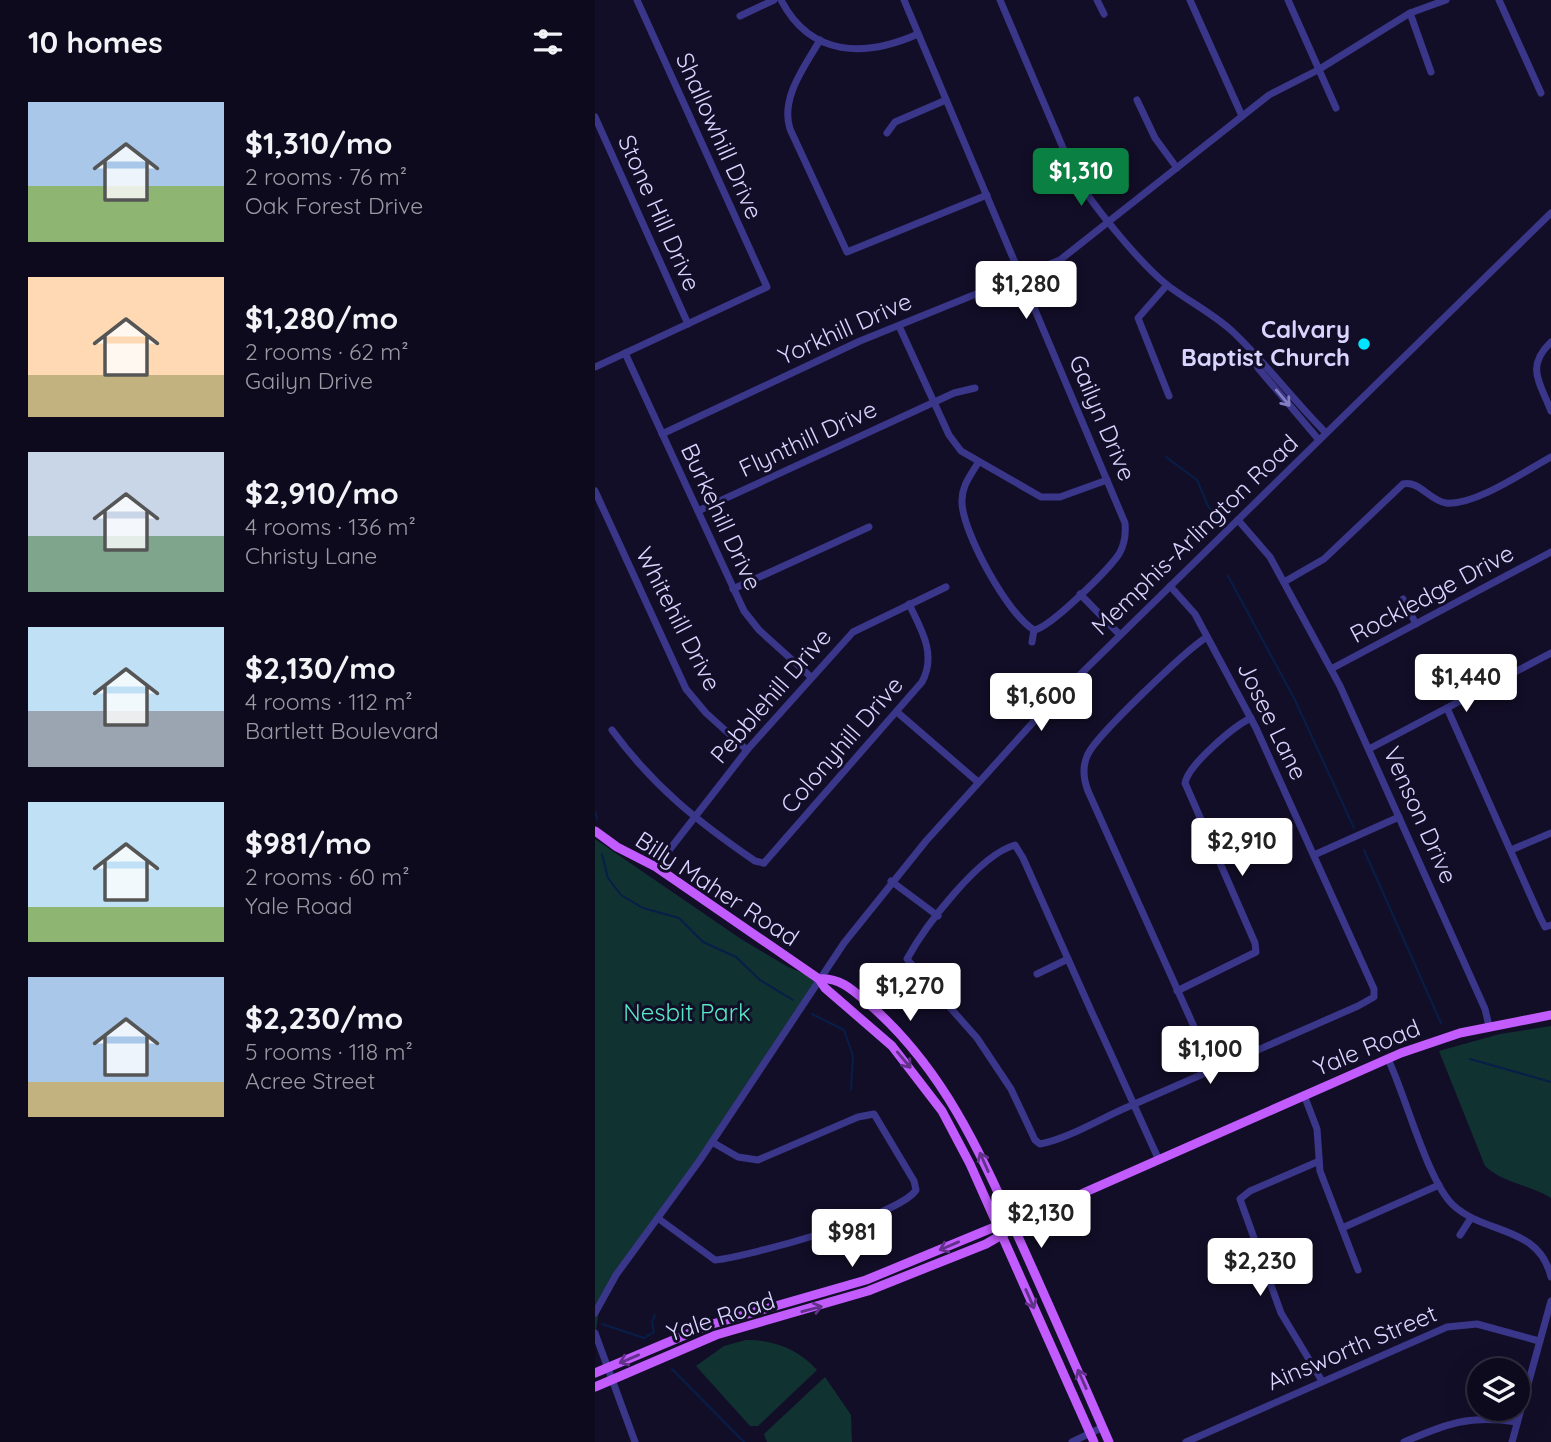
<!DOCTYPE html>
<html lang="en">
<head>
<meta charset="utf-8">
<style>
	:root { --surface:#0e0a1e; --page:#1c182b; --text:#f1f3f6; --muted:#9b9aa4; --line:#2e2b3c; --accent:#0b8043 }
	body { margin:0; font-family:Quicksand,sans-serif; background:var(--page); color:var(--text); height:100vh; display:flex; flex-direction:column; font-size:26px; white-space:nowrap }
	* { box-sizing:border-box; margin:0 }
	p { font-size:23px; color:var(--muted) }
	.icon { flex:none; width:38px; height:38px; fill:none; stroke:currentColor; stroke-width:2; stroke-linecap:round; stroke-linejoin:round }
	.map { position:relative; flex:1; overflow:hidden }
	.details { display:flex; flex-direction:column; background:var(--surface); width:595px }
	.details>* { flex:none }
	.fabs { position:absolute; left:872px; top:1358px; display:grid; gap:14px }
	.fabs a { display:grid; place-items:center; width:63px; height:63px; border-radius:50%; background:var(--surface); box-shadow:0 7px 28px #0002,0 0 0 2px var(--line); font-size:35px }
	.price { position:absolute; translate:-50% -60px; padding:0 16px; border-radius:7px; background:#fff; color:#222; font-size:23px; line-height:46px; filter:drop-shadow(0 2px 4px #0008) }
	.price::after { content:''; position:absolute; left:50%; top:42px; width:21px; height:16px; margin-left:-10px; background:inherit; clip-path:polygon(0 0,100% 0,50% 100%) }
	.price.current { background:var(--accent); color:#fff }
	ul { padding:0; list-style:none }
	li { display:flex; align-items:center; gap:21px; height:175px; padding:0 28px }
	li span { display:grid; place-items:center; flex:none; width:196px; height:140px; border-radius:0px; color:#555 }
	li>.icon { margin-inline-start:auto }
	span .icon { width:84px; height:84px; fill:#fffc; stroke-width:1 }
	li b { font-size:30px }
	h2 { display:flex; justify-content:space-between; align-items:center; height:84px; padding:0 28px; font-size:30px }
	main { display:flex; flex:1; min-height:0 }
	.map>svg:first-child { display:block }
	.green { fill:#103332 }
	.lines { fill:none; stroke-linecap:round; stroke-linejoin:round }
	.stream { stroke:#071e48; stroke-width:2 }
	.minor { stroke:#3a368a; stroke-width:7 }
	.major { stroke:#c35cff; stroke-width:9 }
	.oneway { stroke:#827ebf }
	.oneway2 { stroke:#623189 }
	.poi-dot { fill:#01e4ff; stroke:#130e28; stroke-width:2.5 }
	.labels { text-anchor:middle; stroke-width:6; stroke-linejoin:round; paint-order:stroke }
	.street-label { font-size:24px; fill:#dad5ff; stroke:#130e28 }
	.poi-label { font-size:24px; font-weight:bold; fill:#dad5ff; stroke:#130e28; text-anchor:end }
	.park-label { font-size:24px; fill:#58e8c5; stroke:#130e28 }
</style>
</head>
<body>
<main>
<section class="details">
<h2>10 homes<svg class="icon" aria-label="filters" viewBox="0 0 24 24"><path d="M4 7h16M4 17h16"/><circle cx="9" cy="7" r="2"/><circle cx="15" cy="17" r="2"/></svg></h2>
<ul>
<li><span style="background:linear-gradient(#a9c7e8 60%,#8fb573 0)"><svg class="icon" aria-label="home" viewBox="0 0 24 24"><path d="M3 11l9-7 9 7M6 9v11h12V9"/></svg></span><div><b>$1,310/mo</b><p>2 rooms · 76 m²</p><p>Oak Forest Drive</p></div></li>
<li><span style="background:linear-gradient(#ffd9b3 70%,#c2b280 0)"><svg class="icon" aria-label="home" viewBox="0 0 24 24"><path d="M3 11l9-7 9 7M6 9v11h12V9"/></svg></span><div><b>$1,280/mo</b><p>2 rooms · 62 m²</p><p>Gailyn Drive</p></div></li>
<li><span style="background:linear-gradient(#c9d6e8 60%,#7fa58c 0)"><svg class="icon" aria-label="home" viewBox="0 0 24 24"><path d="M3 11l9-7 9 7M6 9v11h12V9"/></svg></span><div><b>$2,910/mo</b><p>4 rooms · 136 m²</p><p>Christy Lane</p></div></li>
<li><span style="background:linear-gradient(#bfe0f5 60%,#9aa5b1 0)"><svg class="icon" aria-label="home" viewBox="0 0 24 24"><path d="M3 11l9-7 9 7M6 9v11h12V9"/></svg></span><div><b>$2,130/mo</b><p>4 rooms · 112 m²</p><p>Bartlett Boulevard</p></div></li>
<li><span style="background:linear-gradient(#bfe0f5 75%,#8fb573 0)"><svg class="icon" aria-label="home" viewBox="0 0 24 24"><path d="M3 11l9-7 9 7M6 9v11h12V9"/></svg></span><div><b>$981/mo</b><p>2 rooms · 60 m²</p><p>Yale Road</p></div></li>
<li><span style="background:linear-gradient(#a9c7e8 75%,#c2b280 0)"><svg class="icon" aria-label="home" viewBox="0 0 24 24"><path d="M3 11l9-7 9 7M6 9v11h12V9"/></svg></span><div><b>$2,230/mo</b><p>5 rooms · 118 m²</p><p>Acree Street</p></div></li>
</ul>
</section>
<div class="map">
<svg width="956" height="1442" viewBox="0 0 956 1442">
	<rect width="100%" height="100%" fill="#130e28"/>
	<g class="green">
		<polygon points="0,839 146,939 193,967 225,980 17,1285 4,1309 0,1338"/>
		<path d="M 956,1026 L 956,1198 C 935,1185 908,1183 890,1166 L 844,1051 L 905,1034 Z"/>
		<path d="M 151,1340 C 179,1340 203,1349 222,1370 L 163,1426 L 155,1426 L 101,1366 L 129,1346 Z"/>
		<polygon points="230,1377 256,1415 257,1442 172,1442 169,1434"/>
	</g>
	<g class="lines">
		<g class="stream">
			<polyline points="571,457 602,480 613,506 623,518"/>
			<polyline points="633,576 699,698 759,828"/>
			<polyline points="0,811 2,819"/>
			<polyline points="769,850 846,1023"/>
			<polyline points="7,854 13,878 26,895 48,908 84,918 108,942 141,957 165,980 198,1000"/>
			<polyline points="217,1014 249,1030 258,1056 256,1089"/>
			<polyline points="875,1059 956,1082"/>
			<polyline points="7,1324 49,1338 59,1332 57,1322 60,1315"/>
			<polyline points="77,1369 149,1442"/>
		</g>
		<g class="minor">
			<path d="M 186,0 C 216,58 271,57 323,34"/>
			<path d="M 309,0 L 530,523 C 531,534 530,544 524,554 C 514,569 455,628 439,630"/>
			<path d="M 405,0 L 477,169 C 491,199 546,264 572,285 C 593,301 617,313 637,331 C 671,363 698,400 731,433"/>
			<polyline points="502,0 509,14"/>
			<polyline points="595,0 647,116"/>
			<polyline points="693,0 741,108"/>
			<polyline points="904,0 946,93"/>
			<polyline points="815,13 836,72"/>
			<polyline points="145,16 179,0"/>
			<path d="M 225,40 C 210,66 185,98 195,129 L 252,252 L 392,195"/>
			<polyline points="542,100 560,138 582,168"/>
			<polyline points="0,117 93,324"/>
			<polyline points="292,133 300,122 351,100"/>
			<polyline points="572,285 543,318 574,396"/>
			<polyline points="304,326 354,435 366,451 446,497 465,497 512,480"/>
			<path d="M 956,342 C 930,367 945,382 956,411"/>
			<polyline points="30,353 149,611 164,630 216,677"/>
			<polyline points="657,354 663,368 724,440"/>
			<polyline points="0,367 172,287 42,0"/>
			<polyline points="67,434 265,341 465,260 674,95 723,70 815,13 851,0"/>
			<path d="M 383,463 C 375,476 366,487 367,503 C 368,533 413,615 439,630"/>
			<polyline points="0,491 91,689 111,713 152,750"/>
			<polyline points="103,511 359,393 380,388"/>
			<polyline points="643,520 675,557 745,686 890,1009 894,1026"/>
			<path d="M 689,582 L 729,559 L 808,484 C 824,480 835,501 851,503 C 880,506 930,471 956,457"/>
			<polyline points="138,589 274,527"/>
			<polyline points="485,594 525,635"/>
			<polyline points="808,599 821,624"/>
			<path d="M 612,637 C 592,649 502,735 493,754 C 487,766 488,778 493,791 L 618,1069"/>
			<polyline points="437,642 439,630"/>
			<polyline points="736,669 956,552"/>
			<polyline points="852,708 945,917 950,927 956,925"/>
			<polyline points="302,712 383,782"/>
			<path d="M 17,730 C 58,786 103,822 160,861 L 169,863"/>
			<polyline points="774,749 956,653"/>
			<polyline points="916,850 956,833"/>
			<polyline points="719,855 804,817"/>
			<path d="M 169,863 L 327,682 C 342,654 326,629 314,604"/>
			<polyline points="61,867 152,750 258,632 351,587"/>
			<polyline points="296,881 343,916"/>
			<polyline points="442,974 473,959"/>
			<path d="M 582,991 L 661,952 L 660,943 L 590,783 C 593,765 639,726 656,718"/>
			<path d="M 793,1059 C 810,1094 833,1182 858,1205 C 890,1235 944,1225 956,1277"/>
			<polyline points="709,1095 722,1129 725,1171 763,1270"/>
			<path d="M 563,1158 C 541,1110 520,1062 498,1015 L 428,858 L 420,845 C 384,855 330,926 312,959 L 382,1038 L 416,1089 L 440,1140 L 445,1144 C 473,1139 508,1117 535,1106 C 611,1073 687,1039 763,1006 L 779,997 L 779,989 L 661,728 L 600,614 L 575,586"/>
			<polyline points="722,1162 655,1191 645,1199 686,1313 727,1381"/>
			<path d="M 64,1219 L 120,1260 C 155,1256 304,1216 321,1190 L 319,1181 L 279,1114 L 263,1117 L 163,1160 L 143,1157 L 117,1142"/>
			<polyline points="747,1228 844,1185"/>
			<polyline points="865,1235 876,1218"/>
			<polyline points="0,1313 21,1275 105,1160 249,943 331,841 451,708 956,213"/>
			<polyline points="0,1333 40,1442"/>
			<polyline points="477,1442 508,1427"/>
			<polyline points="591,1442 852,1327 882,1324 944,1341"/>
			<path d="M 809,1442 C 853,1423 874,1415 922,1422"/>
			<polyline points="917,1442 956,1301"/>
		</g>
		<g class="major">
			<polyline points="0,831 22,847 61,867 224,979 230,988 297,1046 347,1111 375,1164 499,1442"/>
			<path d="M 224,979 C 245,977 259,991 274,1004 C 349,1069 386,1154 426,1243 C 456,1309 485,1376 514,1442"/>
			<polyline points="0,1373 114,1325 271,1280 402,1226 418,1224 806,1053 865,1033 956,1015"/>
			<polyline points="0,1387 121,1335 273,1291 391,1244 410,1233"/>
		</g>
	</g>
	<defs><path id="oneway-shaft" d="M-6 0H5M1.5-3L5.5 0L1.5 3" fill="none" stroke-width="1.6" stroke-linecap="round" stroke-linejoin="round" transform="scale(1.75)"/></defs>
	<use class="oneway" href="#oneway-shaft" transform="translate(688 398) rotate(50)"/>
	<g class="oneway2">
		<use href="#oneway-shaft" transform="translate(309 1060) rotate(50)"/>
		<use href="#oneway-shaft" transform="translate(389 1162) rotate(-114)"/>
		<use href="#oneway-shaft" transform="translate(354 1246) rotate(157)"/>
		<use href="#oneway-shaft" transform="translate(435 1299) rotate(66)"/>
		<use href="#oneway-shaft" transform="translate(217 1309) rotate(-15)"/>
		<use href="#oneway-shaft" transform="translate(34 1359) rotate(157)"/>
		<use href="#oneway-shaft" transform="translate(487 1379) rotate(-114)"/>
	</g>
	<circle class="poi-dot" cx="769" cy="344" r="7"/>
	<g class="labels">
		<g class="street-label">
			<text transform="translate(124 136) rotate(66)" y="8">Shallowhill Drive</text>
			<text transform="translate(64 213) rotate(66)" y="8">Stone Hill Drive</text>
			<text transform="translate(250 329) rotate(-24)" y="8">Yorkhill Drive</text>
			<text transform="translate(507 418) rotate(67)" y="8">Gailyn Drive</text>
			<text transform="translate(213 439) rotate(-25)" y="8">Flynthill Drive</text>
			<text transform="translate(126 517) rotate(65)" y="8">Burkehill Drive</text>
			<text transform="translate(600 535) rotate(-44)" y="8">Memphis-Arlington Road</text>
			<text transform="translate(837 594) rotate(-28)" y="8">Rockledge Drive</text>
			<text transform="translate(83 619) rotate(63)" y="8">Whitehill Drive</text>
			<text transform="translate(176 696) rotate(-49)" y="8">Pebblehill Drive</text>
			<text transform="translate(677 721) rotate(64)" y="8">Josee Lane</text>
			<text transform="translate(247 745) rotate(-49)" y="8">Colonyhill Drive</text>
			<text transform="translate(825 815) rotate(66)" y="8">Venson Drive</text>
			<text transform="translate(122 889) rotate(33)" y="8">Billy Maher Road</text>
			<text transform="translate(772 1048) rotate(-22)" y="8">Yale Road</text>
			<text transform="translate(126 1317) rotate(-18)" y="8">Yale Road</text>
			<text transform="translate(757 1348) rotate(-23)" y="8">Ainsworth Street</text>
		</g>
		<g class="poi-label">
			<text x="755" y="338">Calvary<tspan x="755" dy="28">Baptist Church</tspan></text>
		</g>
		<g class="park-label">
			<text x="92" y="1021">Nesbit Park</text>
		</g>
	</g>
</svg>
<div class="fabs">
<a><svg class="icon" aria-label="layers" viewBox="0 0 24 24"><path d="M12 4l9 5-9 5-9-5zM3 14l9 5 9-5"/></svg></a>
</div>
<b class="price current" style="left:486px;top:208px">$1,310</b>
<b class="price" style="left:431px;top:321px">$1,280</b>
<b class="price" style="left:871px;top:714px">$1,440</b>
<b class="price" style="left:446px;top:733px">$1,600</b>
<b class="price" style="left:647px;top:878px">$2,910</b>
<b class="price" style="left:315px;top:1023px">$1,270</b>
<b class="price" style="left:615px;top:1086px">$1,100</b>
<b class="price" style="left:446px;top:1250px">$2,130</b>
<b class="price" style="left:257px;top:1269px">$981</b>
<b class="price" style="left:665px;top:1298px">$2,230</b>
</div>
</main>
</body>
</html>
